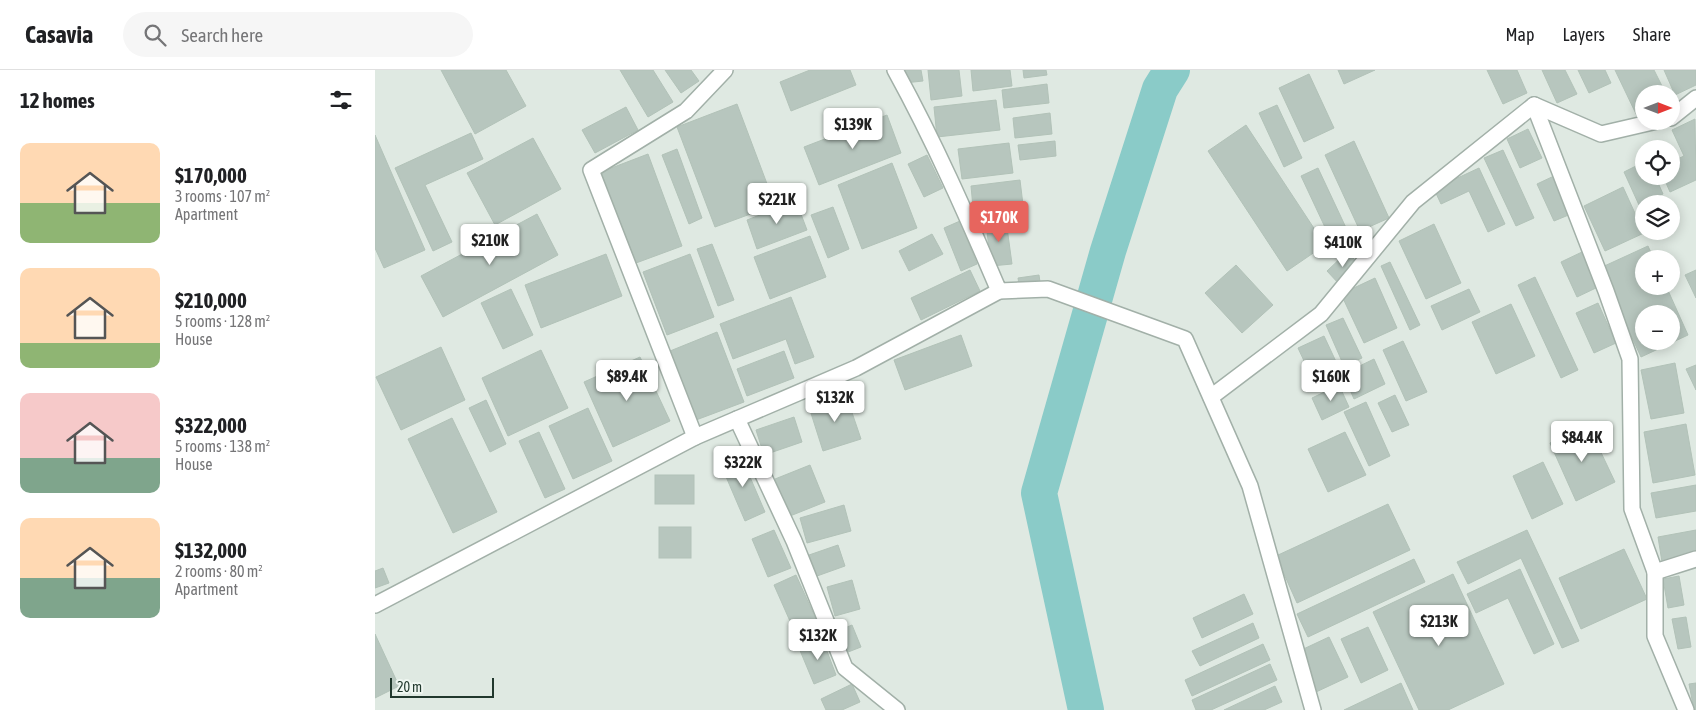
<!DOCTYPE html>
<html lang="en">
<head>
<meta charset="utf-8">
<style>
	:root { --surface:#fff; --page:#f6f6f6; --text:#202124; --muted:#757577; --line:#e0e0e0; --accent:#e7655e }
	body { margin:0; font-family:"Asap Condensed",sans-serif; background:var(--page); color:var(--text); height:100vh; display:flex; flex-direction:column; font-size:19px; white-space:nowrap }
	* { box-sizing:border-box; margin:0 }
	p { font-size:16px; color:var(--muted) }
	.icon { flex:none; width:28px; height:28px; fill:none; stroke:currentColor; stroke-width:2; stroke-linecap:round; stroke-linejoin:round }
	.map { position:relative; flex:1; overflow:hidden }
	.details { display:flex; flex-direction:column; background:var(--surface); width:375px }
	.details>* { flex:none }
	.needle { width:32px; rotate:90deg }
	.tools { position:absolute; left:1260px; top:15px; display:grid; gap:10px }
	.tools a { display:grid; place-items:center; width:45px; height:45px; border-radius:50%; background:var(--surface); box-shadow:0 2px 12px #0003; font-size:25px }
	.scale { position:absolute; left:15px; bottom:12px; width:104px; box-sizing:border-box; padding-left:5px; border:2px solid #21382d; border-top:0; font-size:14px; line-height:18px; white-space:nowrap; color:#21382d; -webkit-text-stroke:4px #eff6f1; paint-order:stroke }
	.price { position:absolute; translate:-50% -42px; padding:0 11px; border-radius:5px; background:#fff; color:#222; font-size:16px; line-height:32px; filter:drop-shadow(0 1px 2px #0008) }
	.price::after { content:''; position:absolute; left:50%; top:30px; width:15px; height:11px; margin-left:-8px; background:inherit; clip-path:polygon(0 0,100% 0,50% 100%) }
	.price.active { background:var(--accent); color:#fff }
	ul { padding:0; list-style:none }
	li { display:flex; align-items:center; gap:15px; height:125px; padding:0 20px }
	li span { display:grid; place-items:center; flex:none; width:140px; height:100px; border-radius:10px; color:#555 }
	li>.icon { margin-inline-start:auto }
	span .icon { width:60px; height:60px; fill:#fffc; stroke-width:1 }
	li b { font-size:21px }
	h2 { display:flex; justify-content:space-between; align-items:center; height:60px; padding:0 20px; font-size:21px }
	header { display:flex; align-items:center; gap:30px; box-sizing:border-box; height:70px; padding:0 25px; background:var(--surface); border-bottom:1px solid var(--line) }
	header strong { font-size:24px }
	nav { display:flex; gap:28px; margin-inline-start:auto; font-size:18px }
	.search { width:350px; height:45px; background:var(--page); display:flex; align-items:center; gap:12px; box-sizing:border-box; padding:0 18px; border-radius:28px; color:var(--muted); font-size:19px }
	main { display:flex; flex:1; min-height:0 }
	.map>svg:first-child { display:block }
	.lines { fill:none; stroke-linecap:round; stroke-linejoin:round }
	.canal { stroke:#8acbc8; stroke-width:36 }
	.building { fill:#b7c6be; stroke:#b2c2b8; fill-rule:evenodd }
	.minor-casing { stroke:#a2b0a8; stroke-width:18 }
	.minor { stroke:#fff; stroke-width:15 }
</style>
</head>
<body>
<header>
<strong>Casavia</strong>
<div class="search"><svg class="icon" aria-label="search" viewBox="0 0 24 24"><circle cx="10" cy="10" r="6"/><path d="M15 15l6 6"/></svg>Search here</div>
<nav><a>Map</a><a>Layers</a><a>Share</a></nav>
</header>
<main>
<section class="details">
<h2>12 homes<svg class="icon" aria-label="filters" viewBox="0 0 24 24"><path d="M4 7h16M4 17h16"/><circle cx="9" cy="7" r="2"/><circle cx="15" cy="17" r="2"/></svg></h2>
<ul>
<li><span style="background:linear-gradient(#ffd9b3 60%,#8fb573 0)"><svg class="icon" aria-label="home" viewBox="0 0 24 24"><path d="M3 11l9-7 9 7M6 9v11h12V9"/></svg></span><div><b>$170,000</b><p>3 rooms · 107 m²</p><p>Apartment</p></div></li>
<li><span style="background:linear-gradient(#ffd9b3 75%,#8fb573 0)"><svg class="icon" aria-label="home" viewBox="0 0 24 24"><path d="M3 11l9-7 9 7M6 9v11h12V9"/></svg></span><div><b>$210,000</b><p>5 rooms · 128 m²</p><p>House</p></div></li>
<li><span style="background:linear-gradient(#f6c9c9 65%,#7fa58c 0)"><svg class="icon" aria-label="home" viewBox="0 0 24 24"><path d="M3 11l9-7 9 7M6 9v11h12V9"/></svg></span><div><b>$322,000</b><p>5 rooms · 138 m²</p><p>House</p></div></li>
<li><span style="background:linear-gradient(#ffd9b3 60%,#7fa58c 0)"><svg class="icon" aria-label="home" viewBox="0 0 24 24"><path d="M3 11l9-7 9 7M6 9v11h12V9"/></svg></span><div><b>$132,000</b><p>2 rooms · 80 m²</p><p>Apartment</p></div></li>
</ul>
</section>
<div class="map">
<svg width="1321" height="640" viewBox="0 0 1321 640">
	<rect width="100%" height="100%" fill="#dfe9e2"/>
	<g class="lines">
		<polyline class="canal" points="711,640 664,423 733,181 785,19 797,0"/>
	</g>
	<g class="building">
		<polygon points="66,0 131,0 151,36 100,64"/>
		<polygon points="245,0 278,0 298,32 273,47"/>
		<polygon points="290,0 316,0 324,11 306,23"/>
		<polygon points="435,0 475,0 481,15 416,41 405,12"/>
		<polygon points="528,0 546,0 548,11 529,13"/>
		<polygon points="553,0 584,0 587,26 556,30"/>
		<polygon points="596,0 635,0 637,16 598,21"/>
		<polygon points="648,0 671,0 672,5 649,8"/>
		<polygon points="963,0 1000,0 969,14"/>
		<polygon points="1112,0 1142,0 1152,23 1128,34"/>
		<polygon points="1167,0 1190,0 1202,24 1182,33"/>
		<polygon points="1203,0 1230,0 1236,13 1214,23"/>
		<polygon points="1240,0 1279,0 1291,24 1269,24 1269,43 1262,46"/>
		<polygon points="1289,0 1321,0 1321,15 1300,25"/>
		<polygon points="934,4 959,58 929,72 904,18"/>
		<polygon points="672,14 674,33 629,38 627,20"/>
		<polygon points="621,30 625,60 562,67 559,37"/>
		<polygon points="362,34 400,135 340,157 302,57"/>
		<polygon points="902,35 927,88 909,97 884,43"/>
		<polygon points="251,37 263,60 220,83 207,60"/>
		<polygon points="675,43 677,64 640,68 638,48"/>
		<polygon points="512,45 526,83 444,115 429,77"/>
		<polygon points="1320,49 1321,110 1295,122 1288,106 1296,106 1296,92 1309,86 1297,60"/>
		<polygon points="871,55 950,175 912,201 833,81"/>
		<polygon points="1153,59 1167,88 1145,98 1132,69"/>
		<polygon points="96,63 108,89 50,115 77,172 58,181 20,98"/>
		<polygon points="0,65 50,180 9,198 0,178"/>
		<polygon points="158,68 186,119 120,155 92,103"/>
		<polygon points="680,71 681,86 645,90 643,75"/>
		<polygon points="979,71 1014,148 985,161 950,85"/>
		<polygon points="634,73 638,103 587,109 583,79"/>
		<polygon points="302,79 327,148 314,154 287,85"/>
		<polygon points="1128,80 1159,148 1141,156 1109,88"/>
		<polygon points="273,84 307,176 261,193 226,102"/>
		<polygon points="552,85 568,118 549,127 533,94"/>
		<polygon points="1269,92 1269,106 1280,106 1288,124 1264,135 1249,102"/>
		<polygon points="517,93 542,158 487,179 463,115"/>
		<polygon points="943,98 973,162 956,170 926,106"/>
		<polygon points="1104,98 1130,154 1113,162 1094,121 1066,134 1059,119"/>
		<polygon points="1179,106 1196,144 1179,151 1162,114"/>
		<polygon points="645,110 649,143 599,148 596,116"/>
		<polygon points="1248,117 1269,163 1230,181 1209,136"/>
		<polygon points="421,131 432,160 382,179 372,150"/>
		<polygon points="458,137 474,179 453,188 436,145"/>
		<polygon points="162,144 183,185 68,247 46,206"/>
		<polygon points="631,150 637,194 616,196 611,153"/>
		<polygon points="585,151 602,194 586,201 569,158"/>
		<polygon points="1059,154 1086,213 1051,229 1024,171"/>
		<polygon points="557,164 568,184 534,201 524,181"/>
		<polygon points="435,166 451,207 395,229 379,187"/>
		<polygon points="337,174 359,230 343,236 322,179"/>
		<path d="M 1273,176 L 1279,189 L 1269,189 L 1269,216 L 1291,216 L 1313,265 L 1266,287 L 1225,198 ZM 1269,244 L 1296,244 L 1296,271 L 1269,271 Z"/>
		<polygon points="972,182 985,195 965,215 952,201"/>
		<polygon points="1207,182 1223,217 1202,227 1186,192"/>
		<polygon points="231,184 247,226 166,258 150,215"/>
		<polygon points="315,184 339,247 292,265 268,202"/>
		<polygon points="1015,192 1045,255 1035,260 1006,196"/>
		<polygon points="861,195 898,235 867,263 830,223"/>
		<polygon points="595,200 605,221 546,250 536,228"/>
		<polygon points="1321,200 1321,228 1310,205"/>
		<polygon points="664,205 666,219 645,221 643,208"/>
		<polygon points="1160,207 1203,300 1186,308 1143,215"/>
		<polygon points="1000,208 1022,258 989,273 966,224"/>
		<polygon points="136,219 158,265 128,279 106,233"/>
		<polygon points="1094,219 1105,242 1067,260 1056,236"/>
		<polygon points="416,227 439,287 420,294 411,269 358,289 345,254"/>
		<polygon points="1223,233 1241,273 1219,283 1201,243"/>
		<polygon points="1136,234 1160,286 1121,304 1097,252"/>
		<polygon points="968,248 987,288 969,296 951,255"/>
		<polygon points="342,262 369,332 321,350 295,281"/>
		<polygon points="586,265 597,296 530,320 519,290"/>
		<polygon points="949,266 964,298 938,310 923,278"/>
		<polygon points="1028,271 1052,322 1031,331 1008,280"/>
		<polygon points="66,277 90,330 26,360 1,307"/>
		<polygon points="166,280 193,338 133,366 107,308"/>
		<polygon points="409,281 419,308 372,326 362,299"/>
		<polygon points="265,287 295,351 238,377 209,312"/>
		<polygon points="999,289 1010,314 979,329 968,304"/>
		<polygon points="1300,293 1309,343 1276,349 1266,300"/>
		<polygon points="1321,295 1321,320 1311,299"/>
		<polygon points="964,315 974,337 947,350 937,328"/>
		<polygon points="471,325 486,369 448,381 434,337"/>
		<polygon points="1020,325 1034,355 1017,362 1003,333"/>
		<polygon points="111,330 131,374 115,382 94,338"/>
		<polygon points="991,332 1015,386 994,396 969,342"/>
		<polygon points="213,338 237,391 198,409 174,356"/>
		<polygon points="419,347 427,372 389,385 381,360"/>
		<polygon points="77,348 122,442 78,463 33,369"/>
		<polygon points="1311,354 1320,405 1278,413 1269,362"/>
		<polygon points="1213,355 1240,412 1201,431 1175,373"/>
		<polygon points="164,362 190,419 170,428 144,371"/>
		<polygon points="970,362 991,405 953,422 933,379"/>
		<polygon points="366,386 390,442 370,451 346,395"/>
		<polygon points="1168,392 1188,434 1157,449 1138,406"/>
		<polygon points="435,395 450,432 415,446 400,409"/>
		<rect x="280" y="405" width="39" height="29"/>
		<polygon points="1321,415 1321,441 1281,448 1276,423"/>
		<polygon points="1013,434 1035,480 922,533 901,486"/>
		<polygon points="469,435 476,461 432,473 425,448"/>
		<rect x="284" y="457" width="32" height="31"/>
		<polygon points="399,460 416,498 393,507 377,469"/>
		<polygon points="1152,460 1204,571 1187,578 1146,488 1093,514 1082,492"/>
		<polygon points="1321,460 1321,486 1287,492 1283,467"/>
		<polygon points="463,475 470,496 442,506 434,485"/>
		<polygon points="1249,479 1272,529 1206,559 1184,508"/>
		<polygon points="1039,489 1050,512 933,567 922,544"/>
		<polygon points="8,498 14,513 0,518 0,501"/>
		<polygon points="1145,499 1179,574 1159,584 1133,528 1101,543 1092,524"/>
		<polygon points="1078,504 1129,614 1073,640 1044,640 998,542"/>
		<polygon points="421,505 444,556 422,567 399,515"/>
		<polygon points="1304,506 1309,535 1293,538 1288,509"/>
		<polygon points="477,510 485,539 460,546 452,517"/>
		<polygon points="869,524 878,544 827,568 818,548"/>
		<polygon points="1311,547 1316,577 1303,579 1297,549"/>
		<polygon points="878,553 884,568 825,596 817,581"/>
		<polygon points="477,555 486,577 468,584 460,562"/>
		<polygon points="993,557 1013,600 986,613 966,569"/>
		<polygon points="0,564 24,616 0,628"/>
		<polygon points="954,567 973,607 941,622 922,582"/>
		<polygon points="447,568 461,605 439,614 424,578"/>
		<polygon points="888,574 895,590 817,626 810,610"/>
		<polygon points="895,594 902,610 836,640 821,640 817,630"/>
		<polygon points="1026,613 1038,640 969,640"/>
		<polygon points="1321,613 1321,640 1319,640 1314,614"/>
		<polygon points="477,614 485,632 467,640 451,640 446,629"/>
		<polygon points="900,616 907,632 889,640 849,640"/>
	</g>
	<g class="lines">
		<defs>
			<g id="minor">
				<path d="M 520,0 C 559,71 592,146 624,221 L 673,219 L 810,269 L 875,416 L 938,640"/>
				<polyline points="1159,35 1226,64 1282,51"/>
				<polyline points="1296,48 1321,28"/>
				<polyline points="836,327 946,244 1038,132 1159,35 1231,221 1255,289 1257,439 1280,502 1321,489"/>
				<polyline points="362,349 419,471 470,598 522,640"/>
				<polyline points="320,367 481,298 624,221"/>
				<polyline points="1280,502 1280,566 1311,640"/>
				<polyline points="0,535 320,367 216,100 311,41 350,0"/>
			</g>
		</defs>
		<use href="#minor" class="minor-casing"/>
		<use href="#minor" class="minor"/>
	</g>
</svg>
<div class="tools">
<a><svg class="needle" viewBox="-14 -14 28 28"><path d="M0-13l5 13h-10z" fill="#e53935"/><path d="M0 13l5-13h-10z" fill="#757577"/></svg></a>
<a><svg class="icon" aria-label="locate" viewBox="0 0 24 24"><circle cx="12" cy="12" r="6"/><path d="M12 2v4M12 18v4M2 12h4M18 12h4"/></svg></a>
<a><svg class="icon" aria-label="layers" viewBox="0 0 24 24"><path d="M12 4l9 5-9 5-9-5zM3 14l9 5 9-5"/></svg></a>
<a>+</a>
<a>−</a>
</div>
<div class="scale">20 m</div>
<b class="price" style="left:478px;top:80px">$139K</b>
<b class="price" style="left:402px;top:155px">$221K</b>
<b class="price active" style="left:624px;top:173px">$170K</b>
<b class="price" style="left:115px;top:196px">$210K</b>
<b class="price" style="left:968px;top:198px">$410K</b>
<b class="price" style="left:252px;top:332px">$89.4K</b>
<b class="price" style="left:956px;top:332px">$160K</b>
<b class="price" style="left:460px;top:353px">$132K</b>
<b class="price" style="left:1207px;top:393px">$84.4K</b>
<b class="price" style="left:368px;top:418px">$322K</b>
<b class="price" style="left:1064px;top:577px">$213K</b>
<b class="price" style="left:443px;top:591px">$132K</b>
</div>
</main>
</body>
</html>
